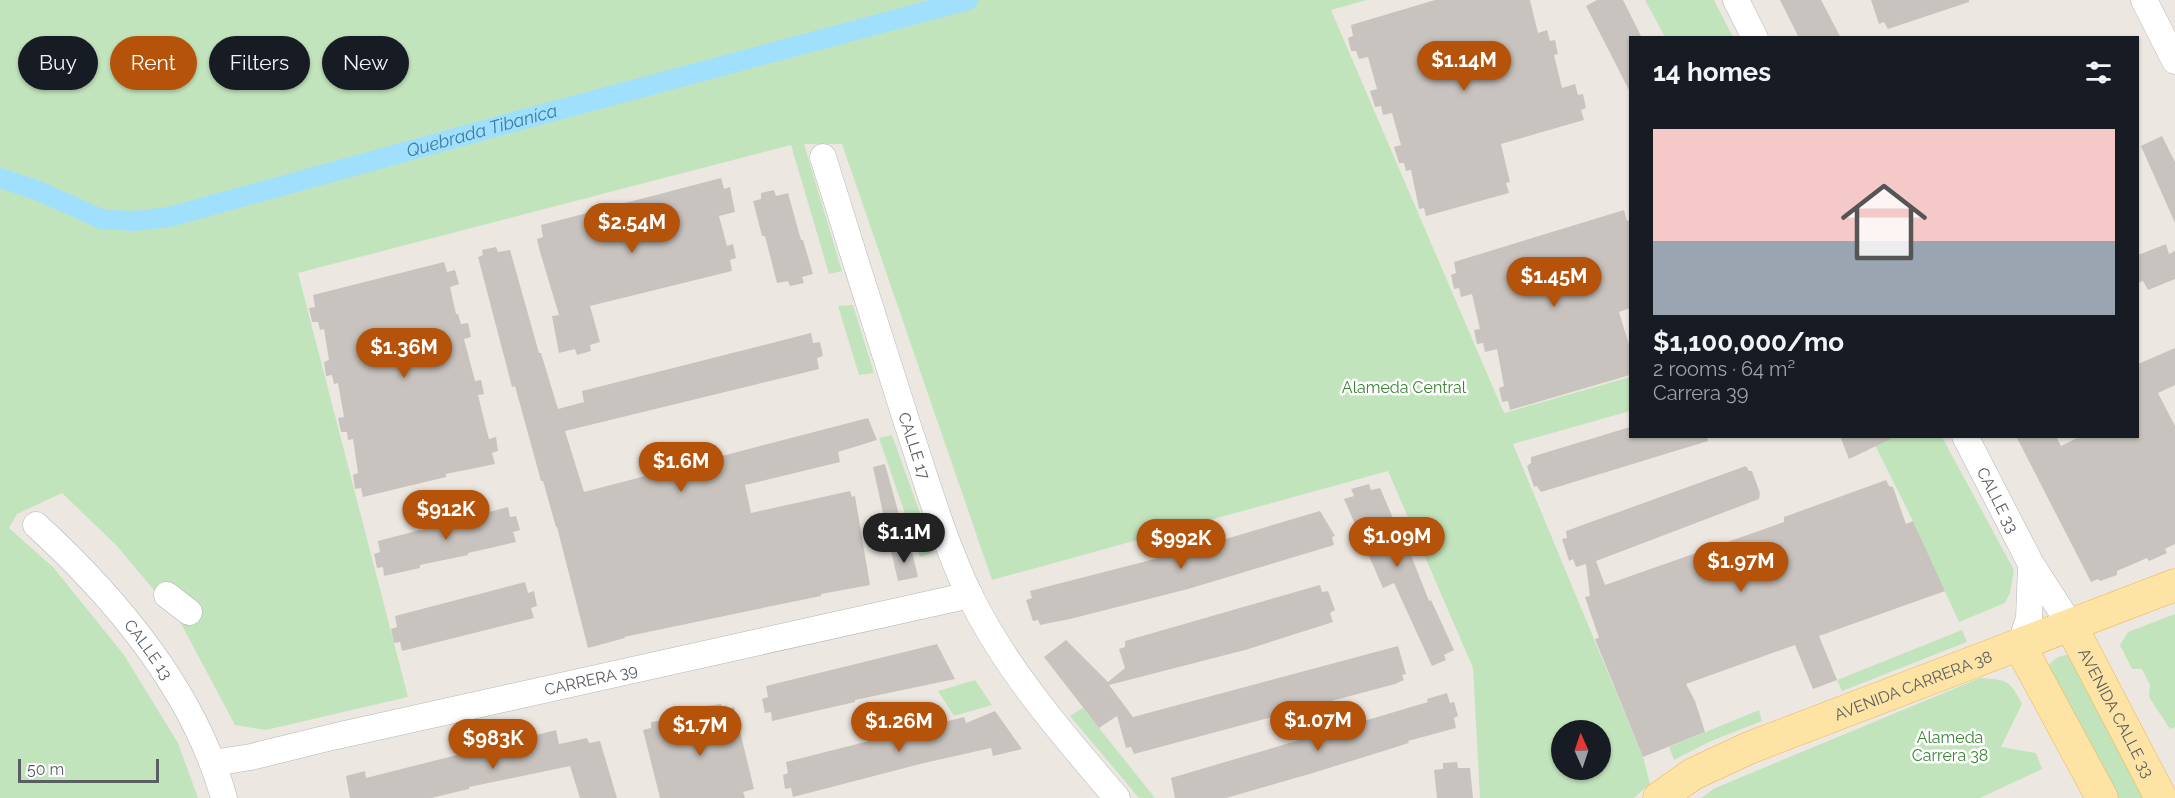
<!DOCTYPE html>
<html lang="en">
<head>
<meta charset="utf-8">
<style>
	:root { --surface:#171b24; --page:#242831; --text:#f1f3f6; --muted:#9ea1a6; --accent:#b45309 }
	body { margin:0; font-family:Raleway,sans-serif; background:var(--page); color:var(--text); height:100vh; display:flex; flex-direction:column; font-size:22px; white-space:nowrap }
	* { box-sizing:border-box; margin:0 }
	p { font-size:20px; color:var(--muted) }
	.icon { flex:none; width:33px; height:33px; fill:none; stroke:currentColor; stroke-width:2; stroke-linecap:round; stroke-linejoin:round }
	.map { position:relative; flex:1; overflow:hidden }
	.details { position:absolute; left:1629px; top:36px; width:510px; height:402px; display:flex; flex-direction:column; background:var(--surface); border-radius:0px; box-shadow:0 2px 4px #0004 }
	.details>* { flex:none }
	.guide { position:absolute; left:18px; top:36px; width:570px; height:54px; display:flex; gap:12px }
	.needle { width:39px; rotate:357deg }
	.buttons { position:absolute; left:1551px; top:720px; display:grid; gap:12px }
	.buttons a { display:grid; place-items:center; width:60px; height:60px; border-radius:50%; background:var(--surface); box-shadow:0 2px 4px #0004; font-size:30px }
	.scale { position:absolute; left:18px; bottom:15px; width:141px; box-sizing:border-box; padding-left:6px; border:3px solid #5a5e62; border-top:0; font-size:16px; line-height:21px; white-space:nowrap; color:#5a5e62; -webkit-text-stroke:4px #fff; paint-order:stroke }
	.price { position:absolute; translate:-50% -51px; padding:0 14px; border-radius:21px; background:var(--accent); color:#fff; font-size:20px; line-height:39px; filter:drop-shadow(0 2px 3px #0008) }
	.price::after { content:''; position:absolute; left:50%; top:36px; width:18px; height:14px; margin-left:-9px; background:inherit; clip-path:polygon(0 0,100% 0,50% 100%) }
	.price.active { background:#222; color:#fff }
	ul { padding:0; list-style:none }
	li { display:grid; align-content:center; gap:12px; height:318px; padding:0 24px }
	li span { display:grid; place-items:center; height:186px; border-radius:0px; color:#555 }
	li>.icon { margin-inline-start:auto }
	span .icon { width:108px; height:108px; fill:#fffc; stroke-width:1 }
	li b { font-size:26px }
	h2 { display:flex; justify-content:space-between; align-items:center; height:72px; padding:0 24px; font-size:26px }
	.pill { padding:0 21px; border-radius:27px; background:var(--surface); box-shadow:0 2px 4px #0004; font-size:21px; line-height:54px }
	.pill.active { background:var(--accent); color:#fff }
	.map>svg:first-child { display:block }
	.green { fill:#c2e4bd; fill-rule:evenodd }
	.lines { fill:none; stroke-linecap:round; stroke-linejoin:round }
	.canal { stroke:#a0e0fd; stroke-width:20 }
	.building { fill:#c8c3be }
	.minor-casing { stroke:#b2b5b9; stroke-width:27 }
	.major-casing { stroke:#eeb258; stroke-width:33 }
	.minor { stroke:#fff; stroke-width:26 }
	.major { stroke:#fde4a5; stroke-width:32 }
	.labels { text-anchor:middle; stroke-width:5; stroke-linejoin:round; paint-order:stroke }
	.park-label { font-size:16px; fill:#3c8436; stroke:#fff }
	.street-label { font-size:16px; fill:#5a5e62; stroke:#fff }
	.water-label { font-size:18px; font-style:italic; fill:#3c7ca6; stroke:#fff }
</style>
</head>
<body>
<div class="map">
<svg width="2175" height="798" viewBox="0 0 2175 798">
	<rect width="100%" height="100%" fill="#ece8e1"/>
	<g class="green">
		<path d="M 0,0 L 1367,0 L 1331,10 L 1504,413 L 1630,377 L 1630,411 L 1513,444 L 1643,757 L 1650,784 L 1634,798 L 1480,798 L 1473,668 L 1388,471 L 992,580 L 842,144 L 804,144 L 842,271 L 829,274 L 791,145 L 298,273 L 408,697 L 266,730 L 235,725 L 179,620 L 117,546 L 62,493 L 17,514 L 9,528 L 53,567 L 124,655 L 178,743 L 198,798 L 0,798 ZM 1562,730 L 1600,730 L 1600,770 L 1562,770 Z"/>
		<polygon points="1645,0 1714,0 1733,37 1665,37"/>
		<polygon points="853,305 874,373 859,375 838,306"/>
		<polygon points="892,435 934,552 920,557 879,438"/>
		<polygon points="1871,437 1942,437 2014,570 2010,593 2005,603 1959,622 1913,521"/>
		<polygon points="2175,614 2175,727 2170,729 2149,697 2150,685 2142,669 2132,669 2120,645 2128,632"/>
		<polygon points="1962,630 1967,642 1842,691 1837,680"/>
		<polygon points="2073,653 2149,798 2116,798 2046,667 2058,657"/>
		<path d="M 1980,678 C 2008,680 2009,679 2022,704 L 2001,747 L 2036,753 L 2042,769 L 1980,798 L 1701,798 L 1715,788 Z"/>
		<polygon points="975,680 992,705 954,716 938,691"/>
		<polygon points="1083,708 1155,798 1139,798 1070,716"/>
		<polygon points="1759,710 1762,721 1711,741 1674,760 1669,747"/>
	</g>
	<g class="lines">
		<path class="canal" id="s1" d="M 0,178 L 39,191 L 101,219 L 134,221 L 169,217 L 517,121 L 968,0"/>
	</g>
	<g class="building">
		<polygon points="1435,0 1530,0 1538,33 1547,30 1550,41 1555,40 1558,54 1554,55 1562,88 1575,84 1578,95 1583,94 1586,108 1581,110 1584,120 1501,144 1510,182 1506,183 1509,193 1426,216 1424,208 1419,209 1411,170 1406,171 1404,163 1399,163 1394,147 1401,145 1392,113 1383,115 1381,106 1375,107 1370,91 1377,89 1368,57 1359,59 1356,51 1351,51 1348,38 1353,36 1351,25"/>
		<polygon points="1597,0 1623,0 1641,36 1630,38 1630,92 1586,6"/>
		<polygon points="1780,0 1821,0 1841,38 1799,38"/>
		<polygon points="1871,0 1969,0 1969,2 1888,29 1884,22 1879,24"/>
		<polygon points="2162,136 2175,162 2175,223 2141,146"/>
		<polygon points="721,178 724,189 730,187 735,212 719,216 727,246 733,244 736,258 730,260 732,271 590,306 600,342 590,345 591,351 577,355 575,349 559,353 552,316 559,315 540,252 537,239 543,237 541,225"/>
		<polygon points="774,190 776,196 788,193 801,240 803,240 813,274 802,277 804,283 790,286 788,281 777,283 765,236 762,236 753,201 761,199 761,193"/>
		<polygon points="1624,210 1627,221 1630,220 1630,308 1619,312 1630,348 1630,375 1510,410 1508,401 1502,402 1499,388 1504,386 1497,349 1485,352 1483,343 1477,344 1474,330 1480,329 1472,294 1461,297 1459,288 1454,289 1451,275 1456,273 1454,262"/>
		<polygon points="2166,244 2169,254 2175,251 2175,279 2148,290 2143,281 2138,283 2138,255"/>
		<polygon points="496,247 498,252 510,250 539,353 541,353 558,409 584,402 582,391 811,333 813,343 820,342 823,356 817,358 819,369 565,431 584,492 868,418 877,440 838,452 840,462 745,485 751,513 850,491 852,497 855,496 870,585 821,594 821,596 772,606 624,637 625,638 588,648 557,527 556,527 543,481 541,481 515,386 512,387 478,257 483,255 482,250"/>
		<polygon points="444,262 447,272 455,270 459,284 450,287 456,314 458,314 461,324 468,323 471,337 464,339 475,381 481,380 484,394 478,395 486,428 489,439 496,437 498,451 492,453 495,464 446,474 446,477 363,497 361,488 355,489 353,475 358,473 353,439 348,440 347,432 341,432 338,418 344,417 338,383 334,384 332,375 326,376 324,362 329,360 324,329 320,330 318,322 312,322 309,308 315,307 313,295"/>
		<polygon points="2175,348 2175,385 2158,393 2175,426 2175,544 2165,549 2167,553 2149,561 2147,558 2117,571 2117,575 2100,581 2098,579 2091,582 2016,436 2056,436 2061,446 2081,436 2138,436 2138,364"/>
		<polygon points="1630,427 1630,436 1707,436 1708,441 1541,492 1537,486 1534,487 1527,466 1531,463 1531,457"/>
		<polygon points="1840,436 1897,436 1849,459"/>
		<polygon points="885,464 900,518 885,522 873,467"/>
		<polygon points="1746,466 1749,471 1752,471 1760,493 1759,499 1596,561 1605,585 1784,522 1784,517 1886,480 1889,486 1893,487 1906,524 1913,521 1945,591 1819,636 1837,680 1813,689 1795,645 1686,684 1695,701 1705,732 1643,757 1595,639 1599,638 1585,597 1590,596 1586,564 1576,567 1573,559 1569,561 1562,539 1567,538 1566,531"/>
		<polygon points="1369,484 1371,490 1380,488 1405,546 1407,545 1429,601 1431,600 1454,650 1444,655 1446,660 1432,666 1394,583 1383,588 1344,499 1354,496 1351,489"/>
		<polygon points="508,507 510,517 516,516 520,530 513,532 516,542 468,553 468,555 420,565 420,568 384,576 383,567 377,568 374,554 380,552 378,541"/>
		<polygon points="1320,511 1335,536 1332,537 1334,545 1188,589 1070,619 1040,625 1038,620 1033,621 1026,600 1032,598 1030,591 1182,552"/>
		<polygon points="911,547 918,577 898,581 891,551"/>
		<polygon points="525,582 528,593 534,591 537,606 531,608 534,618 402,651 400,642 394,643 391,629 397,627 395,616"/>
		<polygon points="1320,585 1322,592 1328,591 1335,610 1330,613 1333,622 1245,650 1109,685 1133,717 1398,646 1406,674 1402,675 1404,680 1395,684 1134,754 1131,747 1126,748 1117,716 1099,728 1044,657 1066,640 1108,682 1125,668 1119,649 1125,647 1125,641"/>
		<polygon points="937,644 955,679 855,700 855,702 772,721 771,712 765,713 762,699 768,697 766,686"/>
		<polygon points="1447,693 1450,703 1454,702 1458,716 1454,718 1456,728 1408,741 1409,743 1313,773 1226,798 1175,798 1171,778 1428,702 1427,699"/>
		<polygon points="721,704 723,709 734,707 754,789 743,792 745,798 660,798 643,730 651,728 651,722 665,720 666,726 700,720 699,713 707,712 707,706"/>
		<polygon points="995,711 1022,749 993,756 991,748 924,763 793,797 791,788 785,789 783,775 788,773 786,762 964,717 966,723"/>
		<polygon points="556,730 559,744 587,738 589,743 600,741 617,798 580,798 570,766 469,787 469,789 431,798 350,798 346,776 365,771 366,778"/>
		<polygon points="1457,762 1458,768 1470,768 1473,798 1437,798 1434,770 1443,769 1443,763"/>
	</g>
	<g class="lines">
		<defs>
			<g id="minor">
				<polyline points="1736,0 1755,38"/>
				<polyline points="2144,0 2175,61"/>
				<path id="s2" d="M 823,157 C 851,247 879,336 908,426 C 927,483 944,542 970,596 C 1007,671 1063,735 1117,798"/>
				<path id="s3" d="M 1965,436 L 2031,564 L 2071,626"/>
				<path id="s4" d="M 36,525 C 117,599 194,691 224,798"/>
				<polyline points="167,595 189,612"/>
				<polyline points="2020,646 2029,618 2031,565"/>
				<path id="s5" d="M 213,763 L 251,757 L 332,737 L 970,595"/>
			</g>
			<g id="major">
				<path id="s6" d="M 2071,626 L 2161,798"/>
				<polyline points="2020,646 2102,798"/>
				<path id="s7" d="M 1659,798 L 1693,774 L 1749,748 L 2175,585"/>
			</g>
		</defs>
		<use href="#minor" class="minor-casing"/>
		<use href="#major" class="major-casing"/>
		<use href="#minor" class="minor"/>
		<use href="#major" class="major"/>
	</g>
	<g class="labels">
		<g class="park-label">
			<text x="1404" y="393">Alameda Central</text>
			<text x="1950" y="743">Alameda<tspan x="1950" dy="18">Carrera 38</tspan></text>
		</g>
		<g class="street-label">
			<text dy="6" stroke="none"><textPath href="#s2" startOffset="303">CALLE 17</textPath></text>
			<text dy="6" stroke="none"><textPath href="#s3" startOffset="72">CALLE 33</textPath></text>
			<text dy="6" stroke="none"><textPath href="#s4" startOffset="168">CALLE 13</textPath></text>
			<text dy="6" stroke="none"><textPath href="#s5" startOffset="387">CARRERA 39</textPath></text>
			<text dy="6" stroke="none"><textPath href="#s7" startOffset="279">AVENIDA CARRERA 38</textPath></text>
			<text dy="6" stroke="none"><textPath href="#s6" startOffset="98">AVENIDA CALLE 33</textPath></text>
		</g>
		<g class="water-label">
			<text dy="6" stroke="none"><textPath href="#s1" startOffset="502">Quebrada Tibaníca</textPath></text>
		</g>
	</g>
</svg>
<div class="buttons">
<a><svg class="needle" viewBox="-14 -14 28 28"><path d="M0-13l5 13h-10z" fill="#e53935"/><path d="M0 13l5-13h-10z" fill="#9ea1a6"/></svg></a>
</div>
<div class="scale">50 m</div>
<b class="price" style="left:1464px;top:92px">$1.14M</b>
<b class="price" style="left:632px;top:254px">$2.54M</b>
<b class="price" style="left:1554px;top:308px">$1.45M</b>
<b class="price" style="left:404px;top:379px">$1.36M</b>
<b class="price" style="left:681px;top:493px">$1.6M</b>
<b class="price" style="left:446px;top:541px">$912K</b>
<b class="price active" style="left:904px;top:564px">$1.1M</b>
<b class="price" style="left:1397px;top:568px">$1.09M</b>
<b class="price" style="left:1181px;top:570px">$992K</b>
<b class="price" style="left:1741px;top:593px">$1.97M</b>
<b class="price" style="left:1318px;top:752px">$1.07M</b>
<b class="price" style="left:899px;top:753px">$1.26M</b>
<b class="price" style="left:700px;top:757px">$1.7M</b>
<b class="price" style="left:493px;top:770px">$983K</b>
<div class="guide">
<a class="pill">Buy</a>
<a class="pill active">Rent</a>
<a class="pill">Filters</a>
<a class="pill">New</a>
</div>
<section class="details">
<h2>14 homes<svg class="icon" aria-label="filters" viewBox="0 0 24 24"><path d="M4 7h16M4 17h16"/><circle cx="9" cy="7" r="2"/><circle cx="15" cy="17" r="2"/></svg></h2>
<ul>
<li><span style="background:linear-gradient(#f6c9c9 60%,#9aa5b1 0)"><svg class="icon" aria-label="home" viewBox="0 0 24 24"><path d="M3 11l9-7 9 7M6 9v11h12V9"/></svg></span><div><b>$1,100,000/mo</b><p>2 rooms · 64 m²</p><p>Carrera 39</p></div></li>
</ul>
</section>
</div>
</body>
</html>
